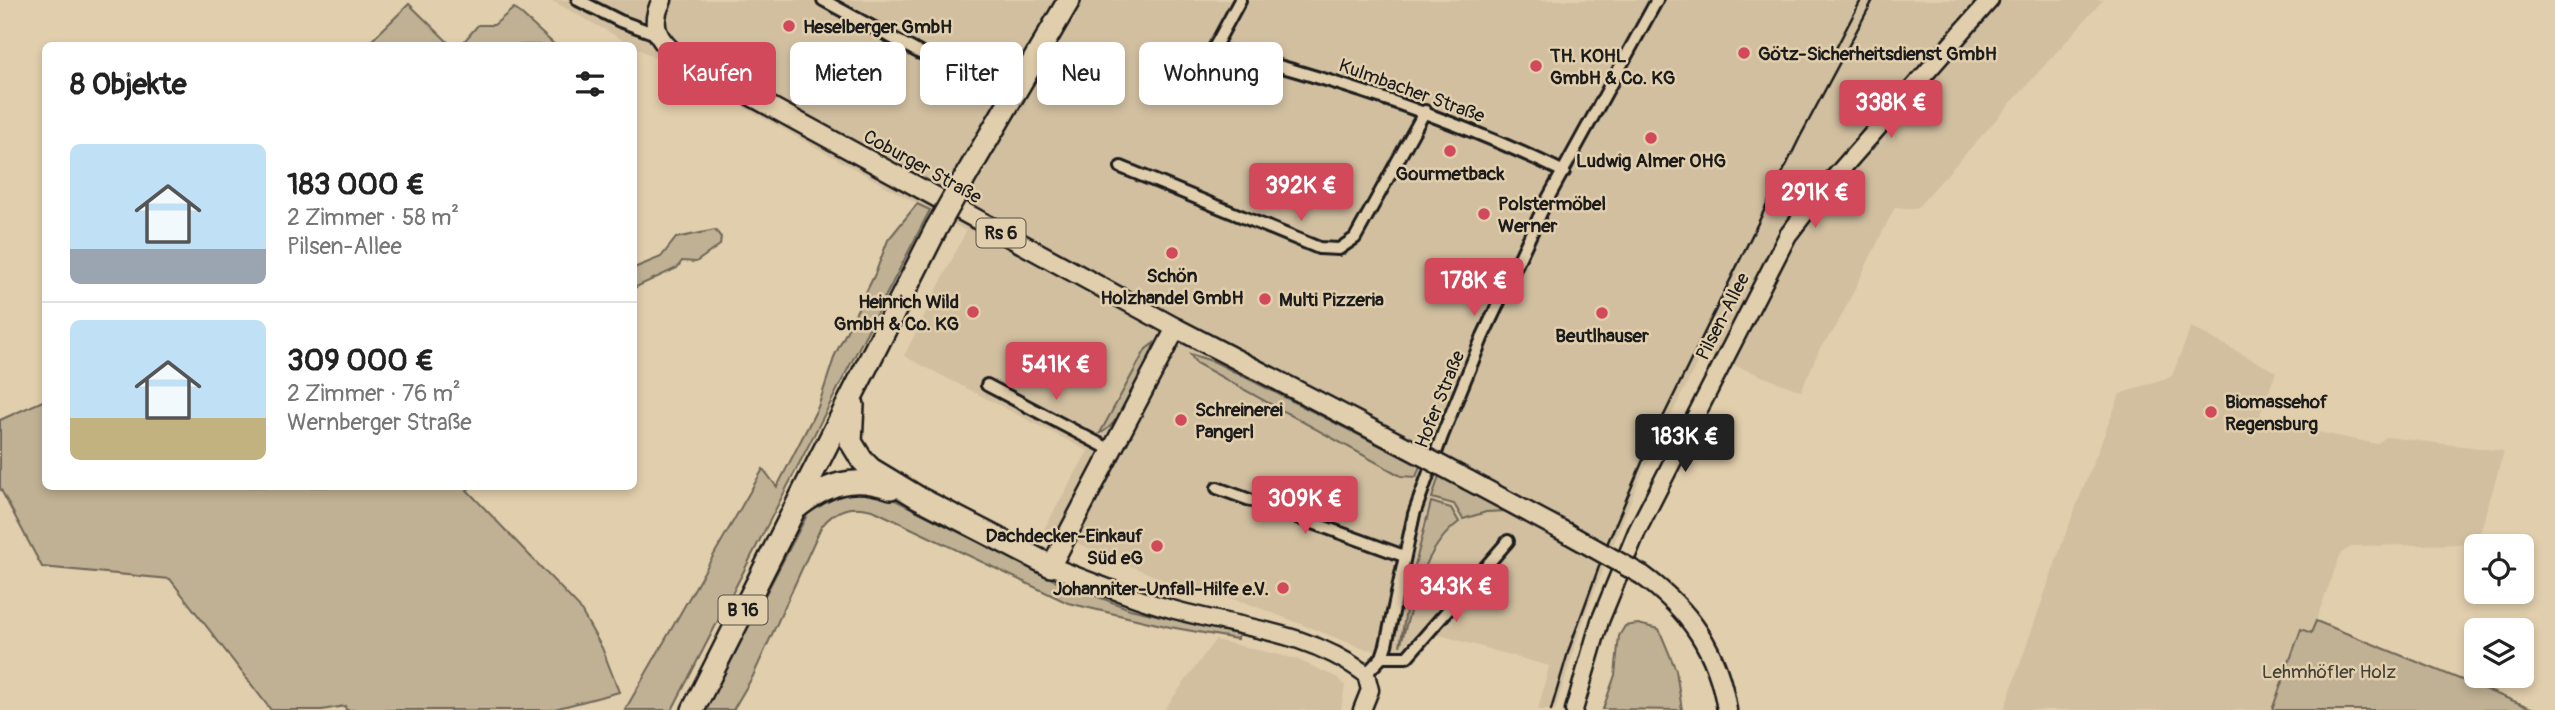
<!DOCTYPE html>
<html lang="de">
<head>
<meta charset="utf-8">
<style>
	:root { --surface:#fff; --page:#f6f6f6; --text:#222; --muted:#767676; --line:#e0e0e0; --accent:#d1495b }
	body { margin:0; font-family:Pangolin,sans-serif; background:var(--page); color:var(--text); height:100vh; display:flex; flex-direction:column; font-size:26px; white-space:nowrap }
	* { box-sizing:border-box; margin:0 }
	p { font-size:23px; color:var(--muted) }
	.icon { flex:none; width:38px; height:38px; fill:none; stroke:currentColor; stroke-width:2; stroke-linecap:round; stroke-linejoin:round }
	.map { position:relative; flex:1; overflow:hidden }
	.sheet { position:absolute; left:42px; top:42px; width:595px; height:448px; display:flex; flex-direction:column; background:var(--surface); border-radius:10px; box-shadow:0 4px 10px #0003 }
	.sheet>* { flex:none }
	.guide { position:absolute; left:658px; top:42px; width:665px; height:63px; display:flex; gap:14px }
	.tools { position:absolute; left:2464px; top:534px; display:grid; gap:14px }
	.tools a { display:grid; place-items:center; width:70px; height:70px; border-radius:10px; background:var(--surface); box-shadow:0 4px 10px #0003; font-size:35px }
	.price { position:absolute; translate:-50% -60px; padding:0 16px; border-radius:7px; background:var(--accent); color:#fff; font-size:23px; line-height:46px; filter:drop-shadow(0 2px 4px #0008) }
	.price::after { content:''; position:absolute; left:50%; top:42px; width:21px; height:16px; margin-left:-10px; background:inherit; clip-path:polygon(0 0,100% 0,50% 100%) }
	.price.active { background:#222; color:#fff }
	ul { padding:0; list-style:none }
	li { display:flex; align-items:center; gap:21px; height:175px; padding:0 28px }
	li+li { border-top:2px solid var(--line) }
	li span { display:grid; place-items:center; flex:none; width:196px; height:140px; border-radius:10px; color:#555 }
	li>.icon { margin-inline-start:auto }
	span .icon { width:84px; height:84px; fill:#fffc; stroke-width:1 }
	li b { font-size:30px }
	h2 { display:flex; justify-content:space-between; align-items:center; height:84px; padding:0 28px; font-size:30px }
	.chip { padding:0 24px; border-radius:10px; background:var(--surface); box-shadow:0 4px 10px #0003; font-size:24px; line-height:63px }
	.chip.active { background:var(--accent); color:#fff }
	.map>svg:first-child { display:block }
	.built { fill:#d1bfa0 }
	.green { fill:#c0b194; stroke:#6e6658; stroke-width:2 }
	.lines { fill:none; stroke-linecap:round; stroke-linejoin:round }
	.street-casing { stroke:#1c1c1c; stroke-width:16 }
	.secondary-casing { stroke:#1c1c1c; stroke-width:21 }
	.primary-casing { stroke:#1c1c1c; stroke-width:23 }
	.highway-casing { stroke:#1c1c1c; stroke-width:26 }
	.street { stroke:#e1ceac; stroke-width:10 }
	.secondary { stroke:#e1ceac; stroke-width:16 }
	.primary { stroke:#e1ceac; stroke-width:18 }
	.highway { stroke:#e1ceac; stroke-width:21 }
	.rail { stroke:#1c1c1c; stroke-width:2.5 }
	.primary-bridge-casing { stroke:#1c1c1c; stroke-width:23; stroke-linecap:butt }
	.highway-bridge-casing { stroke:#1c1c1c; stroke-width:26; stroke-linecap:butt }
	.primary-bridge { stroke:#e1ceac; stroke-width:18 }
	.highway-bridge { stroke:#e1ceac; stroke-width:21 }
	.poi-dot { fill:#d1495b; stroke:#e1ceac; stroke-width:2.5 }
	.labels { text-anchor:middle; stroke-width:5; stroke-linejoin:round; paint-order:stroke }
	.shield { fill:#e1ceac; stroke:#575147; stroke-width:2 }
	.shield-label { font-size:18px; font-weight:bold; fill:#1c1c1c }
	.poi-label { font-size:19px; font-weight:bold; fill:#1c1c1c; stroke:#e1ceac; text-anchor:start }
	.street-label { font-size:19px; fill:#1c1c1c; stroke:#e1ceac }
	.park-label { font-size:19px; fill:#45413a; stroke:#e1ceac }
</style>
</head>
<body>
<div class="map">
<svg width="2555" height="710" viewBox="0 0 2555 710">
	<rect width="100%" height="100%" fill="#e1ceac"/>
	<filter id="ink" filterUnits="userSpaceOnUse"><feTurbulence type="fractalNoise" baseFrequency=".0143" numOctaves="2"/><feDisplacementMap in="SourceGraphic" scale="14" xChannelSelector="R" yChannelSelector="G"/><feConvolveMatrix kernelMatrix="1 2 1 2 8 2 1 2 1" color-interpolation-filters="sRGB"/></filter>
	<g filter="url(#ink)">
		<g class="built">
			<polygon points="551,0 2103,0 1916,209 1895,207 1836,327 1820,348 1801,391 1702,353 1639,480 1585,615 1555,710 1538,710 1549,666 1436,634 1413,658 1362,648 1244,602 1178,586 1044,529 1088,451 904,356 966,231"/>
			<polygon points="2191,327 2276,372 2260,415 2283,425 2377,444 2386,437 2504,451 2477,544 2353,546 2341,553 2311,634 2301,630 2272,710 2004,710 2064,538 2120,394 2172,376"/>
			<polygon points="1215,640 1296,659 1338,678 1345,686 1341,710 1164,710"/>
		</g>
		<g class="green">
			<polygon points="409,4 447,41 441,45 367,45"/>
			<polygon points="514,8 555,45 461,45 478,25 494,25"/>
			<polygon points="917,204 930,210 672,710 625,710 763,469 777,487 818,407 835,355 875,274 888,240"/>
			<polygon points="715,230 721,237 720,245 696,262 682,261 677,268 634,288 634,268 661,257 676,238"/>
			<path d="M 1154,343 C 1149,362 1118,429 1100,433 L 1146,349 Z"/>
			<polygon points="1190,354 1215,362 1420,466 1416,477 1401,476 1196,363"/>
			<polygon points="45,400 46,486 471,487 467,490 579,607 602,648 619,692 551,710 346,710 345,706 322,710 271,710 170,579 42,567 0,488 0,420"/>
			<polygon points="1439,476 1508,511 1486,512 1463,519 1454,504 1432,498"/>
			<path d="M 845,488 L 885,495 L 1054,580 L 1130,609 L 1239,634 L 1237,639 L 1170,627 L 1068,603 L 875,511 C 852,504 836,508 821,527 L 753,676 L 733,710 L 705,710 L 807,515 L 815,505 Z"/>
			<path d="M 1431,502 L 1451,508 L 1459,522 C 1421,550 1414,603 1400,646 L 1411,581 Z"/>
			<polygon points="2316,621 2536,710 2272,710 2301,629 2311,633"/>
			<polygon points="1638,624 1659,629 1676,670 1682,710 1603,709 1615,675 1619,636 1625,626"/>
		</g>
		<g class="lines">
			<defs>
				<g id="street">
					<polyline points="578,0 620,21 656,34"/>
					<polyline points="823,0 920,53"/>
					<path d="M 1240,0 L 1214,48 C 1335,80 1451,117 1564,172"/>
					<polyline points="1121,167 1319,248 1339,249 1355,238 1425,111"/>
					<polyline points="987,385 1111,450"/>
					<polyline points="1217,488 1404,556"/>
					<polyline points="1382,657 1407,657 1508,541"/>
					<polyline points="1366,674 1382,657 1386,645 1414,514 1442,436 1483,336 1546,202 1657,0"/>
				</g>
				<g id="secondary">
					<path d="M 1051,566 C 1089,581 1128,597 1168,608 C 1239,629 1302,628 1366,674 L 1370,690 L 1362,710"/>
					<polyline points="1574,710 1600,621 1637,531 1788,235 1818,196 1990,0"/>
				</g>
				<g id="primary">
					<path d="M 662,0 C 649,25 657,40 678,56 L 1176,328 L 1408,448"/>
					<polyline points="1468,480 1567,533"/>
					<polyline points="1051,566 1176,328"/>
					<path d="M 1642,575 C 1690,610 1718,651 1727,710"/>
				</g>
				<g id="highway">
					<polyline points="963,181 1069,0"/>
					<polyline points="853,405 851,442 862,460 871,469 919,498 1051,566"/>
					<path d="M 795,509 C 826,484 852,474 891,488"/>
					<polyline points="693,710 936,229"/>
				</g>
			</defs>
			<use href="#street" class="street-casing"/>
			<use href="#secondary" class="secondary-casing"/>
			<use href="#primary" class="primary-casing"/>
			<use href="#highway" class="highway-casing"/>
			<use href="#street" class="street"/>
			<use href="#secondary" class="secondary"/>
			<use href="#primary" class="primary"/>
			<use href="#highway" class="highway"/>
			<g class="rail">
				<polyline points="1831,58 1860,2"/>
				<polyline points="1551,710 1569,649 1608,542 1649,446 1800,137 1873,0"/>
			</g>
			<defs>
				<g id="primary-bridge">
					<polyline points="1408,448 1468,480"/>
					<polyline points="1567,533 1642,575"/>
				</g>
				<polyline id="highway-bridge" points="936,229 963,181"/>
			</defs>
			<use href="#primary-bridge" class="primary-bridge-casing"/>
			<use href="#highway-bridge" class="highway-bridge-casing"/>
			<use href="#primary-bridge" class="primary-bridge"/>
			<use href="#highway-bridge" class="highway-bridge"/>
		</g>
	</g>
	<g class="poi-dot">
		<circle cx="789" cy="26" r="7"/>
		<circle cx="1744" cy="53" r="7"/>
		<circle cx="1536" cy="66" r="7"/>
		<circle cx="1651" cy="138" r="7"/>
		<circle cx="1450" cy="151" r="7"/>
		<circle cx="1484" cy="214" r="7"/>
		<circle cx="1172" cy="253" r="7"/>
		<circle cx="1265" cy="299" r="7"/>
		<circle cx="973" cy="312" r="7"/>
		<circle cx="1602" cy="313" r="7"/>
		<circle cx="2211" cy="412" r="7"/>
		<circle cx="1181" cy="420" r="7"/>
		<circle cx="1157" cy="546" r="7"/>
		<circle cx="1283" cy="588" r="7"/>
	</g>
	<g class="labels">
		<g class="shield">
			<rect x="976.5" y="218.5" width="49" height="29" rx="5"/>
			<rect x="718.5" y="595.5" width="49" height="29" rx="5"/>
		</g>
		<g class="shield-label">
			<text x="1001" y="239">Rs 6</text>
			<text x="743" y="616">B 16</text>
		</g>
		<g class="poi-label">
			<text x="803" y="33">Heselberger GmbH</text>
			<text x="1758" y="60">Götz-Sicherheitsdienst GmbH</text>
			<text x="1550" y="62">TH. KOHL<tspan x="1550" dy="22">GmbH &amp; Co. KG</tspan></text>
			<text x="1651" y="167" text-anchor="middle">Ludwig Almer OHG</text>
			<text x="1450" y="180" text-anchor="middle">Gourmetback</text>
			<text x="1498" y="210">Polstermöbel<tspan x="1498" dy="22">Werner</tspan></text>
			<text x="1172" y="282" text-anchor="middle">Schön<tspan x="1172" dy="22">Holzhandel GmbH</tspan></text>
			<text x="1279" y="306">Multi Pizzeria</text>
			<text x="959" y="308" text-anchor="end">Heinrich Wild<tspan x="959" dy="22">GmbH &amp; Co. KG</tspan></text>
			<text x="1602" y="342" text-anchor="middle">Beutlhauser</text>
			<text x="2225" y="408">Biomassehof<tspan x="2225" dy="22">Regensburg</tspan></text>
			<text x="1195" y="416">Schreinerei<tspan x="1195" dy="22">Pangerl</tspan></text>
			<text x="1143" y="542" text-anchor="end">Dachdecker-Einkauf<tspan x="1143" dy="22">Süd eG</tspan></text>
			<text x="1269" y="595" text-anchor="end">Johanniter-Unfall-Hilfe e.V.</text>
		</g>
		<g class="street-label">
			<text transform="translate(1412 90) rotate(20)" y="7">Kulmbacher Straße</text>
			<text transform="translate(923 166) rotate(29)" y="7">Coburger Straße</text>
			<text transform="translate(1722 316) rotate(-63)" y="7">Pilsen-Allee</text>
			<text transform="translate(1439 399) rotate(-68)" y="7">Hofer Straße</text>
		</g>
		<g class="park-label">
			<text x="2329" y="678">Lehmhöfler Holz</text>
		</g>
	</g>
</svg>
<div class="tools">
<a><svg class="icon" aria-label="locate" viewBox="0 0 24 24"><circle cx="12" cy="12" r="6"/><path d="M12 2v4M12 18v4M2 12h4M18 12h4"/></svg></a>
<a><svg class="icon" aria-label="layers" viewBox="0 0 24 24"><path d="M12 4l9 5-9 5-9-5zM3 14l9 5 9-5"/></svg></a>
</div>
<b class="price" style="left:1891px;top:140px">338K €</b>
<b class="price" style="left:1301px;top:223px">392K €</b>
<b class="price" style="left:1815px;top:230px">291K €</b>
<b class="price" style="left:1474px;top:318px">178K €</b>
<b class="price" style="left:1056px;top:402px">541K €</b>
<b class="price active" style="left:1685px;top:474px">183K €</b>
<b class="price" style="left:1305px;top:536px">309K €</b>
<b class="price" style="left:1456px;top:624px">343K €</b>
<div class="guide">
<a class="chip active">Kaufen</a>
<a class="chip">Mieten</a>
<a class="chip">Filter</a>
<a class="chip">Neu</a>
<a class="chip">Wohnung</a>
</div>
<section class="sheet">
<h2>8 Objekte<svg class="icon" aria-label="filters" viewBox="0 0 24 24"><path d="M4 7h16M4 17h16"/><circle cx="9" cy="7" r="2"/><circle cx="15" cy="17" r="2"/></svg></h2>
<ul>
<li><span style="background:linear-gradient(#bfe0f5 75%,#9aa5b1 0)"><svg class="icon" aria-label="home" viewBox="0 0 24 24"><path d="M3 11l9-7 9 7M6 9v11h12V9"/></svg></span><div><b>183 000 €</b><p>2 Zimmer · 58 m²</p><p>Pilsen-Allee</p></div></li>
<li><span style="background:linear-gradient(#bfe0f5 70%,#c2b280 0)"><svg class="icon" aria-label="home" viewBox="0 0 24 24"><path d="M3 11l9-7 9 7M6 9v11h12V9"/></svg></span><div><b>309 000 €</b><p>2 Zimmer · 76 m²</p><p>Wernberger Straße</p></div></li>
</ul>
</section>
</div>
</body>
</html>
